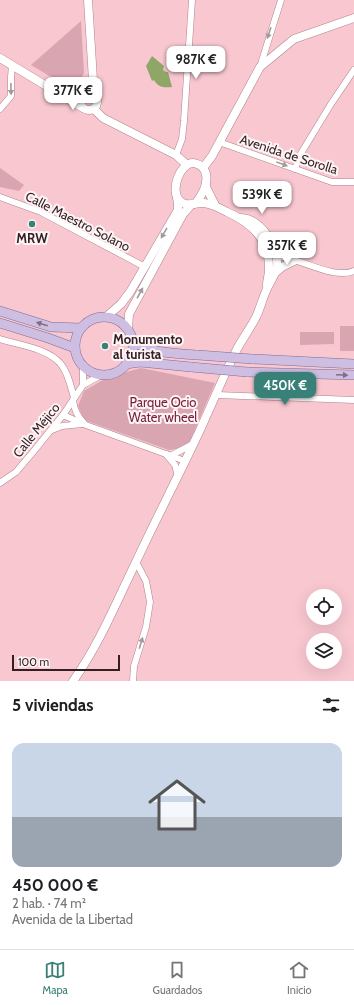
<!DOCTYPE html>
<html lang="es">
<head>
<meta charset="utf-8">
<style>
	:root { --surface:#fff; --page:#f6f6f6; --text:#202124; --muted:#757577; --line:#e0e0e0; --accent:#398078 }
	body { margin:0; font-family:Cabin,sans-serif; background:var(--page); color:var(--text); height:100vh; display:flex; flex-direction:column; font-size:15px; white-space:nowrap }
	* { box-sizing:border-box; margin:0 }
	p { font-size:13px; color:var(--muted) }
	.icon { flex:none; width:22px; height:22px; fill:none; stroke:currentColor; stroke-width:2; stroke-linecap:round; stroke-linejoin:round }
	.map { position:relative; height:681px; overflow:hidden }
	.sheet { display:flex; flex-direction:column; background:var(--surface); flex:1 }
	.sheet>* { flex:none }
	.fabs { position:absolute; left:306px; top:589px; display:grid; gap:8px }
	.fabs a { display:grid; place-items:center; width:36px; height:36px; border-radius:50%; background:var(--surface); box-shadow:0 4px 16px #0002; font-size:20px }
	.scale { position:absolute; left:12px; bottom:10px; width:108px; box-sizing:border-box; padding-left:4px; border:2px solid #311f23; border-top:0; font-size:11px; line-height:14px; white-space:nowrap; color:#311f23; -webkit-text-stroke:3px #fef4f5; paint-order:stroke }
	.price { position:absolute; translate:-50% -34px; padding:0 9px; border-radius:8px; background:#fff; color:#222; font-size:13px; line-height:26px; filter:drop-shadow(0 1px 2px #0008) }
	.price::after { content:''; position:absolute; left:50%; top:24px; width:12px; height:9px; margin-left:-6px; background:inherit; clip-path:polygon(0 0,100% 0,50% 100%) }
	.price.selected { background:var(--accent); color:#fff }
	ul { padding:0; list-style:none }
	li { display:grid; align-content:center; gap:8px; height:212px; padding:0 12px }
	li span { display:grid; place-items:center; height:124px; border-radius:12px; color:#555 }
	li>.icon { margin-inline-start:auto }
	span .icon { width:72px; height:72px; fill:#fffc; stroke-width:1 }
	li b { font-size:17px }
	h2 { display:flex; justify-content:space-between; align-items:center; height:48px; padding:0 12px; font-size:17px }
	.tabs { display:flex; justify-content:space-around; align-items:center; height:56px; border-top:1px solid var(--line); background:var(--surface); font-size:11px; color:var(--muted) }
	.tabs a { display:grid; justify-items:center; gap:2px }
	.tabs .selected { color:var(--accent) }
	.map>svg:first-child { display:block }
	.green { fill:#d9a5b0 }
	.water { fill:#8ea666 }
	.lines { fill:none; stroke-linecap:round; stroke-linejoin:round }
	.street-casing { stroke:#b0838c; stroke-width:7 }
	.secondary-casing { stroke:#b0838c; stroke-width:9 }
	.primary-casing { stroke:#826a93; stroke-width:10 }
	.street { stroke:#fff; stroke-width:6 }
	.secondary { stroke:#fff; stroke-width:8 }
	.primary { stroke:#cebee2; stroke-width:9 }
	.primary-bridge-casing { stroke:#826a93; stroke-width:10; stroke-linecap:butt }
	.primary-bridge { stroke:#cebee2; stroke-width:9 }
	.oneway { fill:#a29a9c }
	.oneway2 { fill:#806e82 }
	.poi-dot { fill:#398078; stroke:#fef4f5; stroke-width:1.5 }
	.labels { text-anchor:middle; stroke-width:4; stroke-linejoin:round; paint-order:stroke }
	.street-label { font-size:13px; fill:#311f23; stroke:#fef4f5 }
	.poi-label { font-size:13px; font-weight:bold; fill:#311f23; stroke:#fef4f5 }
	.park-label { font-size:13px; fill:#78223d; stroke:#fef4f5 }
</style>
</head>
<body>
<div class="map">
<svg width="354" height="681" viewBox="0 0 354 681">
	<rect width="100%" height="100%" fill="#f8c7d0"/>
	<g class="green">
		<polygon points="81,21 84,73 78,83 71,86 63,84 31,65"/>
		<polygon points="0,168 24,185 19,191 0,187"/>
		<rect x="340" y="326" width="14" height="25"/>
		<polygon points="300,332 334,332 334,344 300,345"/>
		<polygon points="141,368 215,383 190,441 182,448 169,450 84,420 78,406 84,391 108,377"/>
	</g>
	<path class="water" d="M 152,56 L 164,66 L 163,70 L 166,72 L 168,72 L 172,87 C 163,88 158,87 154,80 L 152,81 L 146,66 Z"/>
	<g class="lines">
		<defs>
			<g id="street">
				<polyline points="260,67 281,0"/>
				<polyline points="0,109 11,96 11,77 12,65"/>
				<polyline points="219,142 332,182 354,182"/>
				<polyline points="176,155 182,139 184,121 192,0"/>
				<polyline points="295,169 300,155 331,104 354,70"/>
				<polyline points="0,197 41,212 145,267"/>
				<path d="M 276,256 C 299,257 332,280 354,271"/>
				<path d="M 0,339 C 19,345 46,348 60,363 C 68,372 71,387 74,398"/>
				<polyline points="83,385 83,366"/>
				<polyline points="217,395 354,400"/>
				<path d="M 73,400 C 74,410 77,416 84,423"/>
				<polyline points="63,415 86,425 185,461"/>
				<polyline points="52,430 62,426 82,424"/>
				<polyline points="166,454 175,465 178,476"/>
				<polyline points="172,455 193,444"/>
				<polyline points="0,483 16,472 33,452 63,415 83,385 103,374"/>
				<polyline points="133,681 134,666 146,627 150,602 146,581 136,562"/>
			</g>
			<g id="secondary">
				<polyline points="88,0 93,80 91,94"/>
				<polyline points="0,58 83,108"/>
				<circle cx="89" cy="102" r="8"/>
				<polyline points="94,109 103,118 176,155 187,165"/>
				<polyline points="203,168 212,156 260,67 294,39 354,18"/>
				<polyline points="206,187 215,205"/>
				<path d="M 195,204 C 204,193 212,179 202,166 C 199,165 196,163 193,163 C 180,163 170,190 179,200 C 186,208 195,202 204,203 C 213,204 219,208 227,212 C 252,223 270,240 269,270 C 269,275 267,280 267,285"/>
				<polyline points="271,240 294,261 282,267 275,273"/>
				<polyline points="106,317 121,304 130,292 178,210 178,203 177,198"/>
				<polyline points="128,329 129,314 135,303 183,214 191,205"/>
				<path d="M 73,681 C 99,645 116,603 135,564 C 156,519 179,475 200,430 C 212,404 223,377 236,351 C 242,339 250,329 256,317 C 260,309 262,300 266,291 C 269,283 275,276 277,267 C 279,247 261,219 241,218"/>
			</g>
			<g id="primary">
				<polyline points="0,311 51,327 81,328"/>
				<circle cx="104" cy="346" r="29"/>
				<polyline points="0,323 48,338 75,348"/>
				<path d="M 132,341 C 152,354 175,353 198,355"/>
				<polyline points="252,359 354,364"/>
				<polyline points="126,364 140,362 191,367"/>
				<polyline points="247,372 354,375"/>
			</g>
		</defs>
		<use href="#street" class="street-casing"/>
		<use href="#secondary" class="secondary-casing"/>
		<use href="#primary" class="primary-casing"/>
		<use href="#street" class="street"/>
		<use href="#secondary" class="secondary"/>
		<use href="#primary" class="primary"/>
		<defs>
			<g id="primary-bridge">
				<polyline points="198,355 252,359"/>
				<polyline points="191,367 247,372"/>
			</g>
		</defs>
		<use href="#primary-bridge" class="primary-bridge-casing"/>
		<use href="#primary-bridge" class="primary-bridge"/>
	</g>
	<defs><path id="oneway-solid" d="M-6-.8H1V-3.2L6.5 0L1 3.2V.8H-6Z"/></defs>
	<g class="oneway">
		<use href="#oneway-solid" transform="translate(269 33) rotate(109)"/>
		<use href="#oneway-solid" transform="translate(11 89) rotate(89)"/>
		<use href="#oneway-solid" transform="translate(282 164) rotate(20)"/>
		<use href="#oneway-solid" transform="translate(164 233) rotate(120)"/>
		<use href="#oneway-solid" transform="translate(140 293) rotate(-61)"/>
		<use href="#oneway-solid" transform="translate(141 643) rotate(-73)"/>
	</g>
	<g class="oneway2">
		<use href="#oneway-solid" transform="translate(42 324) rotate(-163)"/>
		<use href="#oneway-solid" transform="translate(342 375) rotate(2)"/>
	</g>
	<g class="poi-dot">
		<circle cx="32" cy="224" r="4"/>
		<circle cx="105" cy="346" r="4"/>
	</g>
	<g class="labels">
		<g class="street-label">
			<text transform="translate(289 154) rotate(18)" y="5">Avenida de Sorolla</text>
			<text transform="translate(78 221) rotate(27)" y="5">Calle Maestro Solano</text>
			<text transform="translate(36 430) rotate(-51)" y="5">Calle Méjico</text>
		</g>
		<g class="poi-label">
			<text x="32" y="243">MRW</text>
			<text x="113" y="344" text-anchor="start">Monumento<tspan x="113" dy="15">al turista</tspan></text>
		</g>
		<g class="park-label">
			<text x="163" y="407">Parque Ocio<tspan x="163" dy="15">Water wheel</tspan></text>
		</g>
	</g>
</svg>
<div class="fabs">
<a><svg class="icon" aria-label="locate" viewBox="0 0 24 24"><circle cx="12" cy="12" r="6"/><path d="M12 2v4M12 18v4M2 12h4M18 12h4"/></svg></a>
<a><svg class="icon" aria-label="layers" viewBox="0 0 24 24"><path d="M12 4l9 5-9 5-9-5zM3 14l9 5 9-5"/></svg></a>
</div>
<div class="scale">100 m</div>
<b class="price" style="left:196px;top:80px">987K €</b>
<b class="price" style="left:73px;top:111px">377K €</b>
<b class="price" style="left:262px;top:215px">539K €</b>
<b class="price" style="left:287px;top:266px">357K €</b>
<b class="price selected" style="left:285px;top:406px">450K €</b>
</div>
<section class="sheet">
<h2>5 viviendas<svg class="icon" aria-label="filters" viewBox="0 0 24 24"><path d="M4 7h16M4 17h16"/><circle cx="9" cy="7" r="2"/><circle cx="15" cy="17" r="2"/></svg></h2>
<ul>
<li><span style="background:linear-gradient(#c9d6e8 60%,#9aa5b1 0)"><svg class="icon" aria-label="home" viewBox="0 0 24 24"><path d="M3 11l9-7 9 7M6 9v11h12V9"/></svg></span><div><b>450 000 €</b><p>2 hab. · 74 m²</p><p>Avenida de la Libertad</p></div></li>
</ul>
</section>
<nav class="tabs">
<a class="selected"><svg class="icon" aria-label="map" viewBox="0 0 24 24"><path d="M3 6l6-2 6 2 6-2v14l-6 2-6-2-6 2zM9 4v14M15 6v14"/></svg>Mapa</a>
<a><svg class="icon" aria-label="saved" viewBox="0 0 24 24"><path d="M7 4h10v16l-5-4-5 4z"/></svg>Guardados</a>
<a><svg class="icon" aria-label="home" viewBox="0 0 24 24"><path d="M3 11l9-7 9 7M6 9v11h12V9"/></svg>Inicio</a>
</nav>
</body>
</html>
